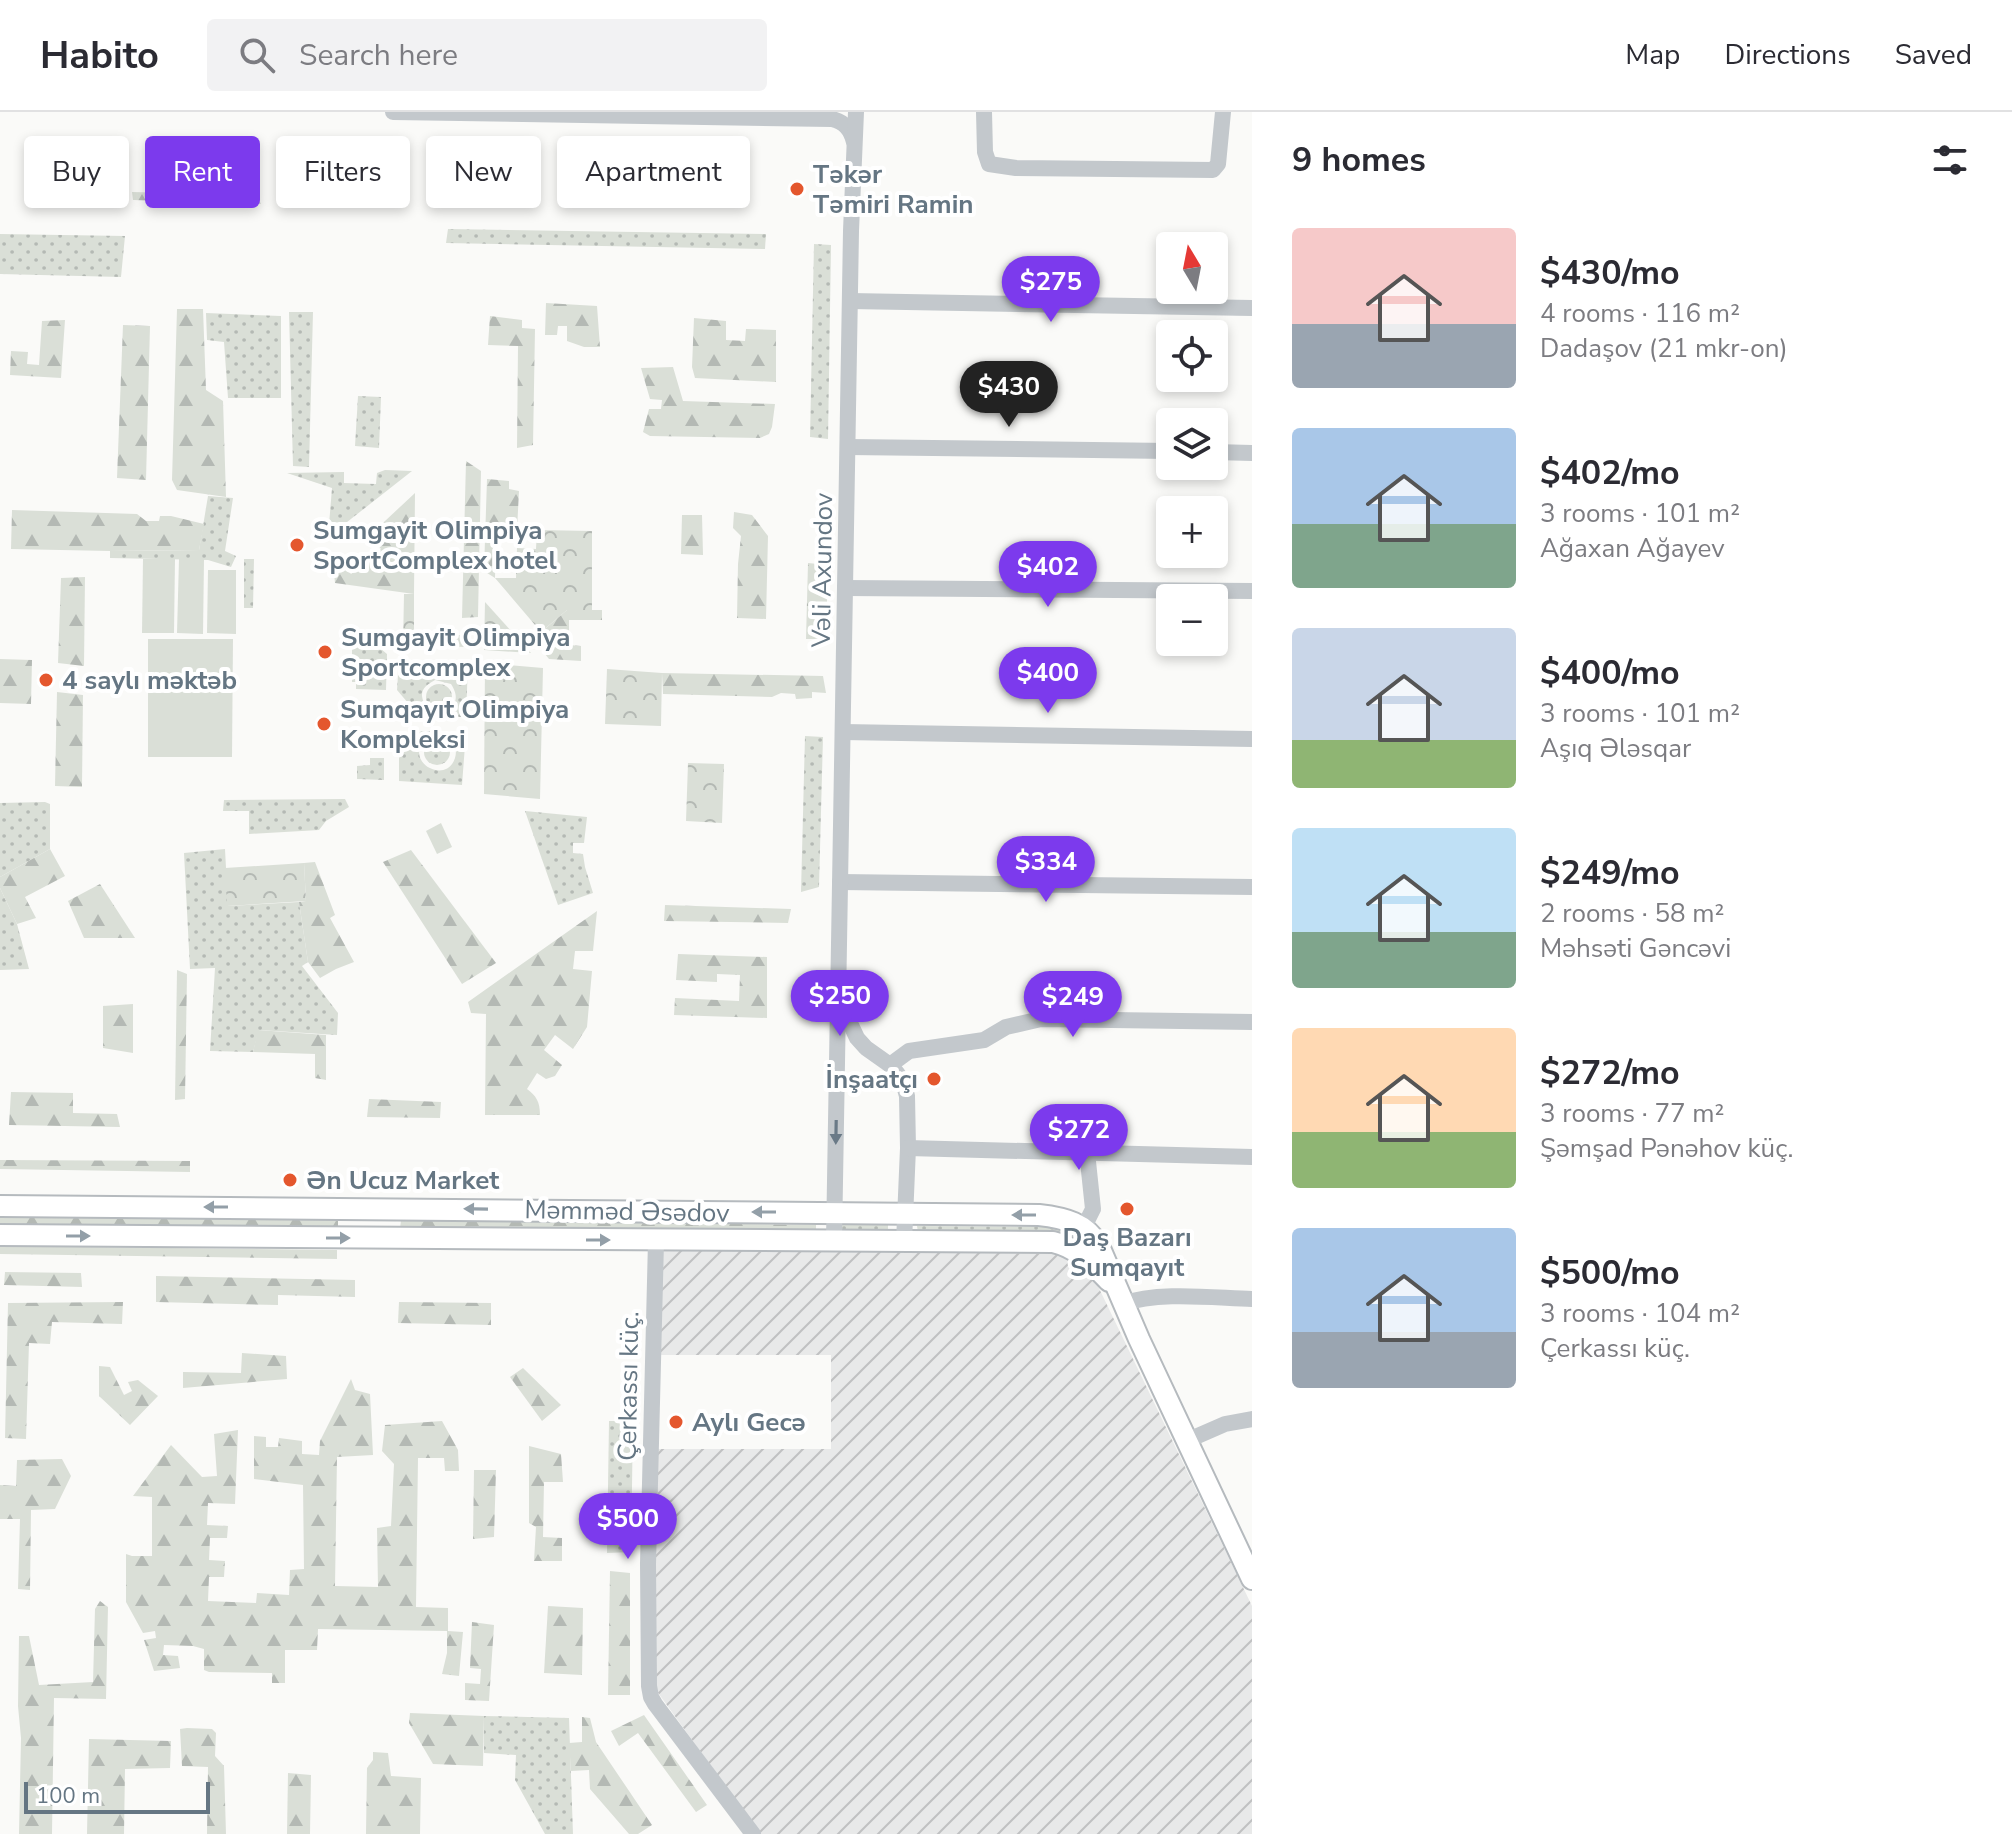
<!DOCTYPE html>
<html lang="en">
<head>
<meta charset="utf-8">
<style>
	:root { --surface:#fff; --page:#f2f2f3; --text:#2b2b33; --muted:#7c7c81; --line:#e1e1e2; --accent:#7c3aed }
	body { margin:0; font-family:"Nunito Sans",sans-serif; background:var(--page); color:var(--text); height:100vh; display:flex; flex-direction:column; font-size:30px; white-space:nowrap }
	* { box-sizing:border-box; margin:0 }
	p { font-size:26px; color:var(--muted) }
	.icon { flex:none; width:44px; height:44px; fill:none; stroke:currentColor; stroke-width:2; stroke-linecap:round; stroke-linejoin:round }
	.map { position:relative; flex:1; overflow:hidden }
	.panel { display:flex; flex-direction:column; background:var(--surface); width:760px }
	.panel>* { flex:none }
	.guide { position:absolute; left:24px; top:24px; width:760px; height:72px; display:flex; gap:16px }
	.needle { width:52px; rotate:350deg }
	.fabs { position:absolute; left:1156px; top:120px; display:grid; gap:16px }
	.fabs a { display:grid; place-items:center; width:72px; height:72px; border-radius:8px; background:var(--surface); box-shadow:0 4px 12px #0003; font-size:40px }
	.scale { position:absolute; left:24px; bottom:20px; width:186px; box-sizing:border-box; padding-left:8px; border:4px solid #657683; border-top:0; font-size:22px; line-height:28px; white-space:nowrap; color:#657683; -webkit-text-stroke:6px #fff; paint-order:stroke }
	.price { position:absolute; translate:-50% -68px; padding:0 18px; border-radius:28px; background:var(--accent); color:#fff; font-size:26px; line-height:52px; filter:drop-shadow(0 2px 4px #0008) }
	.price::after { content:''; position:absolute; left:50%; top:48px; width:24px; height:18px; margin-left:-12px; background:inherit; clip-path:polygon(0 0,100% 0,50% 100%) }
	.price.current { background:#222; color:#fff }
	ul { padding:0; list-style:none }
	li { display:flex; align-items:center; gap:24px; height:200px; padding:0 40px }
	li span { display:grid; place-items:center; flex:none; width:224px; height:160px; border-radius:8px; color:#555 }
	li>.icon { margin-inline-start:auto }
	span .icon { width:96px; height:96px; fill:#fffc; stroke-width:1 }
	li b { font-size:34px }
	h2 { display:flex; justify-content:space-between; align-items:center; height:96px; padding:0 40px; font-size:34px }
	.chip { padding:0 28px; border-radius:8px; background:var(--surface); box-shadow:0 4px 12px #0003; font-size:28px; line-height:72px }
	.chip.current { background:var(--accent); color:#fff }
	header { display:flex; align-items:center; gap:48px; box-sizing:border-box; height:112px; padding:0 40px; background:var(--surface); border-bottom:2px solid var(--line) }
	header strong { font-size:38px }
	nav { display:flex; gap:44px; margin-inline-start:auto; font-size:28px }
	.search { width:560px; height:72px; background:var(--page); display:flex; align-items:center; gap:20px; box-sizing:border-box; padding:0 28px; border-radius:8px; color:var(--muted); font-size:30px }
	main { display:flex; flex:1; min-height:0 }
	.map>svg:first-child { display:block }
	.industrial { fill:url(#industrial-furrows) }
	.grass { fill:url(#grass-dots) }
	.forest { fill:url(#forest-firs) }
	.park { fill:url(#park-crowns) }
	.pitch { fill:#dadfd7 }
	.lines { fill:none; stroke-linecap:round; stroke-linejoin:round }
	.major-casing { stroke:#b5babe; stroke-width:24 }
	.minor { stroke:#c3c8cc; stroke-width:16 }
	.major { stroke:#fff; stroke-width:20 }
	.oneway { fill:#6a7a87 }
	.oneway2 { fill:#939fa8 }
	.poi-dot { fill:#e4572e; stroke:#fff; stroke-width:3 }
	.labels { text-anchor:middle; stroke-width:8; stroke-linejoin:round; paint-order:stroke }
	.poi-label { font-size:26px; font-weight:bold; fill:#657683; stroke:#fff; text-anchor:start }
	.street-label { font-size:26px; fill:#657683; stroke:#fff }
</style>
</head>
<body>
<header>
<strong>Habito</strong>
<div class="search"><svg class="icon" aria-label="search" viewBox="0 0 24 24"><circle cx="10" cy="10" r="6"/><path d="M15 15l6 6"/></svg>Search here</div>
<nav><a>Map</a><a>Directions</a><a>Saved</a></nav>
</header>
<main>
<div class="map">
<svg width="1252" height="1722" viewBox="0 0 1252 1722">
	<defs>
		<pattern id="industrial-furrows" width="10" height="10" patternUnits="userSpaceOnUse" patternTransform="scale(2)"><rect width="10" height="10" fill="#e8e9e9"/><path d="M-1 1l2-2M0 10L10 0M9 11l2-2" fill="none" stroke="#c0c1c2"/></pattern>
		<pattern id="grass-dots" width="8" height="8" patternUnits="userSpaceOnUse" patternTransform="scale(2)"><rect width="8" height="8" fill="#dadfd7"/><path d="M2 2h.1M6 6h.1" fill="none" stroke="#b4b9b4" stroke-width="1.8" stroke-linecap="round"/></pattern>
		<pattern id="forest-firs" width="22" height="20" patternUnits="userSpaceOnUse" patternTransform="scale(2)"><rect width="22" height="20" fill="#dadfd7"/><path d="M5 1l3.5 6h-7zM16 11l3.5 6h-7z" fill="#b4b9b4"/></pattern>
		<pattern id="park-crowns" width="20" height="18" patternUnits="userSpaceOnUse" patternTransform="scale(2)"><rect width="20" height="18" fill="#dadfd7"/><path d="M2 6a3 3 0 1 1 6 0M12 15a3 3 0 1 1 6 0" fill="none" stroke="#b4b9b4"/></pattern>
	</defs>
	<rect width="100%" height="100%" fill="#fafaf8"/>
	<polygon class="industrial" points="659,1134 1058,1142 1096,1170 1252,1494 1252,1722 760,1722 656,1578 653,1337 831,1337 831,1243 656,1243"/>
	<g class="grass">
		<polygon points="448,117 766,122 765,137 446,131"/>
		<polygon points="0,122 125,124 121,165 0,162"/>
		<polygon points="814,132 831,133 828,327 810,325"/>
		<polygon points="289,200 313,200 309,355 293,354"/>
		<polygon points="206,201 281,204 281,286 228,286 224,230 207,228"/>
		<polygon points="358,284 381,285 379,336 355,334"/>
		<polygon points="385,358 412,359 328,425 332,376 287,361 344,360 344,371 376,372 377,361"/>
		<polygon points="208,384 233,386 225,439 236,444 231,455 208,448 110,446 110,439 199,438"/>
		<polygon points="244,447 254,447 253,496 244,496"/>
		<polygon points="352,532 375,532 387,542 386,578 356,577 356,570 352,570"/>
		<path d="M 399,549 L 468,551 L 466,605 L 447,605 L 447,600 C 458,591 458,583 451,572 L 435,568 C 413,580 425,587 428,605 L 420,605 L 397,578 Z"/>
		<circle cx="439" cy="585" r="13"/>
		<path d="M 421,619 L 430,619 L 429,625 C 399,647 446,675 455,646 C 458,636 453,631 445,625 L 445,620 L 466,620 L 462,673 L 399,669 L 399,646 Z"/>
		<polygon points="805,624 823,625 819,775 801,780"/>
		<circle cx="437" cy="640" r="13"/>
		<polygon points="370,646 384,646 384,668 357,667 357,654 370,653"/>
		<polygon points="345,687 349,695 326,709 319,718 249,722 249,699 223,699 224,688"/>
		<polygon points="45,690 50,692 50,737 0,765 0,691"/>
		<polygon points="525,699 587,705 584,731 573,731 573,741 583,742 585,755 593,781 558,793"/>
		<polygon points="225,737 228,794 299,790 308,850 302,854 338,901 337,923 259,918 253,940 210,939 215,856 190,857 184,741"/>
		<polygon points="0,776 17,812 29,857 0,858"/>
		<rect x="842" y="1113" width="46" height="6"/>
		<polygon points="917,1114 1068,1115 1071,1121 918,1121"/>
		<polygon points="609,1309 633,1309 631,1440 607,1441"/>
		<polygon points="484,1604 569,1606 573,1722 545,1722 515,1668 516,1643 484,1641"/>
	</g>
	<g class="forest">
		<polygon points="174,61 232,63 249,67 261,92 133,88 132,80 173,81"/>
		<polygon points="546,191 597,194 600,235 584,235 567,229 567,214 558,214 557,223 545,223"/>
		<polygon points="177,197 203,197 206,278 223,289 226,385 177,378 172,368"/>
		<polygon points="490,204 522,208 522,216 535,217 533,333 517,336 518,234 488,233"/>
		<polygon points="694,206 726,209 726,228 745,229 746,217 776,218 776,270 695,266 692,255"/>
		<polygon points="65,208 61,266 10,263 11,239 28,240 27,252 39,253 42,209"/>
		<polygon points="123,213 150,214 146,368 117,366"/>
		<polygon points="673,255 683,289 775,292 772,315 769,322 760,326 650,324 643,320 649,297 661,297 662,288 650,287 641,256"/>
		<polygon points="466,349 481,359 478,505 462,506"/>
		<polygon points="487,367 509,369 509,377 519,379 517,418 496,418 495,466 484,459"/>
		<polygon points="415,381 414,482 335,471 333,451 339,448 351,462 381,437 370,423"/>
		<polygon points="12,398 137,402 146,409 159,409 160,404 171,404 204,412 199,438 110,439 11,437"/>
		<polygon points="734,400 752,403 768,424 766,507 737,506 738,452 741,424 733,416"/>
		<polygon points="682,403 702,403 703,443 681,442"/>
		<polygon points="808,451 828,453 826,527 806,527"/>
		<polygon points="85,465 84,554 58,551 61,466"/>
		<polygon points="567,498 602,498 602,508 569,508 569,533 581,534 581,549 549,547 533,527"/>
		<polygon points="0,547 32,548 31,592 0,591"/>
		<polygon points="662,561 823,564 826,581 812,580 812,586 796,587 795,582 781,581 772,585 663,582"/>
		<polygon points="57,580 83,583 82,675 55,674"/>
		<polygon points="50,737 65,764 25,785 36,806 17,812 0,776 0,765"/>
		<polygon points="411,738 496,851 462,872 383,750"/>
		<polygon points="315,750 335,803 330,806 354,850 336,857 320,866 308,850 299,790 306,789 304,751"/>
		<polygon points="100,772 135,826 84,826 68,789"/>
		<polygon points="665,793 791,797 788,811 664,809"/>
		<path d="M 597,799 L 593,839 L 575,839 L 573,857 L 592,859 L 587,915 L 573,937 L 555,923 L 544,938 L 562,953 L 555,964 L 546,967 L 537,961 L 527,977 C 536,984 540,989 540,1003 L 485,1003 L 486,902 L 471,901 L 468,890 Z"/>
		<polygon points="678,842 767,845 767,906 674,903 675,886 739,889 740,863 717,862 717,870 676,868"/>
		<polygon points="177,858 187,862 185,987 175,988"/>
		<polygon points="133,892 133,941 103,936 103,894"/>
		<polygon points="258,918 326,923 326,968 315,966 315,942 253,940"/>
		<polygon points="11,980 73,981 73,1001 117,1002 120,1015 9,1013"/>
		<polygon points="369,987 441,990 440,1006 367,1005"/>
		<polygon points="0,1048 190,1049 190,1060 0,1057"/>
		<polygon points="0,1105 338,1107 338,1116 0,1113"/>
		<polygon points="401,1108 816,1113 816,1120 400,1117"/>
		<polygon points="0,1134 337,1138 337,1147 0,1142"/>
		<polygon points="5,1160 81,1161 82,1175 4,1173"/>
		<polygon points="156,1164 355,1168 355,1185 278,1183 278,1193 156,1190"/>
		<polygon points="123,1190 122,1212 52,1210 50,1232 29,1231 26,1327 5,1326 8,1191"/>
		<polygon points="399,1190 491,1191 491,1213 398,1211"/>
		<polygon points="242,1241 286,1244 287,1267 183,1276 183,1260 241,1261"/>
		<polygon points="99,1254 110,1255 124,1283 132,1279 128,1270 138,1268 158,1284 130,1313 99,1284"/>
		<polygon points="523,1256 561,1293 542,1309 510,1265"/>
		<polygon points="351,1267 355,1278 370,1282 373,1343 337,1345 335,1474 378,1475 377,1416 391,1414 394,1352 382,1339 385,1313 442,1309 458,1338 459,1359 445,1359 444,1346 418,1346 416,1495 448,1496 448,1519 463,1520 459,1564 442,1562 447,1541 447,1519 318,1517 317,1538 285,1538 285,1571 272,1571 272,1561 209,1560 204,1558 204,1537 193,1534 164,1533 163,1543 178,1544 180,1556 154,1559 144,1528 156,1526 155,1519 143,1521 126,1490 126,1442 132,1444 152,1444 152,1385 133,1384 171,1333 202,1365 217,1364 214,1322 238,1318 235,1392 208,1391 207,1413 228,1414 227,1426 210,1426 209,1448 225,1449 224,1465 209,1465 208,1489 256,1491 257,1481 289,1483 290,1458 304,1457 303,1373 254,1367 254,1324 266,1325 266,1335 278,1335 279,1326 302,1329 302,1342 319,1343 320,1329"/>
		<polygon points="529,1334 561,1342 563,1370 544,1370 543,1425 562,1426 562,1449 534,1449 536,1415 529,1411"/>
		<polygon points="62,1347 71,1364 55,1397 31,1398 30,1478 18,1477 20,1407 0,1407 0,1373 16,1374 17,1348"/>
		<polygon points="474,1358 496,1358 494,1425 473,1427"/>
		<polygon points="610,1459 630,1461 630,1583 608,1583"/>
		<polygon points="100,1489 108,1495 106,1587 54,1586 52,1722 19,1722 21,1626 18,1594 19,1524 29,1524 39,1573 93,1570 95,1497"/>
		<polygon points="548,1494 583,1496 582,1563 544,1561"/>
		<polygon points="472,1510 494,1513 489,1589 465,1588 465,1571 480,1572 481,1557 470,1556"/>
		<polygon points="410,1601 484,1604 483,1654 433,1652 409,1611"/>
		<polygon points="644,1603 707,1693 696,1700 638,1621 619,1634 611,1619"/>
		<polygon points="582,1605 590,1606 596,1630 652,1713 638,1722 629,1722 590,1677 589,1658 571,1659 569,1631 582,1630"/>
		<polygon points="187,1616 212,1617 216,1621 215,1644 224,1654 226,1722 207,1722 208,1655 182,1654 180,1617"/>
		<polygon points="89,1627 171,1629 170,1656 125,1657 124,1722 87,1722"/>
		<polygon points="373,1640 388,1641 391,1664 421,1666 420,1722 366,1722 367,1656 373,1648"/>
		<polygon points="288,1661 311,1663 310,1722 287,1722"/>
	</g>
	<g class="park">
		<polygon points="537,418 592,419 592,498 567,498 541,520 495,466 516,466 517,436 536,437"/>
		<polygon points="404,482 414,482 414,523 466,523 466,535 403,533"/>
		<polygon points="485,490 531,541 484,538"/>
		<polygon points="485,551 543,556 540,687 484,682"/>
		<polygon points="607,557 662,561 661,614 605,612"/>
		<polygon points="688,651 724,652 722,711 686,709"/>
		<polygon points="304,751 306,789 227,794 225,756"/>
	</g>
	<g class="pitch">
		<polygon points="143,447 175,447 174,521 142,521"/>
		<polygon points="179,447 204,447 203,522 177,521"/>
		<polygon points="208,458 236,458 236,522 207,521"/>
		<polygon points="148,527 233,527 232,645 148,645"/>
		<polygon points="441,711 452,735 437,742 426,719"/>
	</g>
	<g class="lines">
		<defs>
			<g id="major">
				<path d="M 0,1094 L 1039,1103 C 1065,1106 1086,1111 1099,1134 L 1139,1227 L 1252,1467"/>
				<path d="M 0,1123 L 1053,1130 C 1076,1135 1093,1152 1109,1169"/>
			</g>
		</defs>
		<use href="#major" class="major-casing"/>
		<g class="minor">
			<path d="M 393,0 L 832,7 C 845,10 851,18 854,30"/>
			<polyline points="984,0 985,40 989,52 1016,56 1213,58 1218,52 1223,0"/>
			<polyline points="850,189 1252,196"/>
			<polyline points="848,335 1170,339"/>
			<polyline points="1214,340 1252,341"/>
			<polyline points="845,476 1252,479"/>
			<polyline points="843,620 1252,627"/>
			<polyline points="840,770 1252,775"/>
			<polyline points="841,892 857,926 866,936 890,953 897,961 903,970 907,984 908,1036 904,1130"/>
			<polyline points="890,953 909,939 984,928 1006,915 1041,907 1252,910"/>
			<polyline points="908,1036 1252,1045"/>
			<polyline points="1084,1115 1093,1097 1087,1040"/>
			<polyline points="656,1129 648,1452 649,1574 651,1585 655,1592 753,1722"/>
			<polyline points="834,1129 851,119 856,0"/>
			<path d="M 1123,1192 C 1158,1179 1214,1186 1252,1187"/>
			<polyline points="1186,1329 1225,1312 1252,1307"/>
		</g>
		<use href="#major" class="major"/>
	</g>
	<defs><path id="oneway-solid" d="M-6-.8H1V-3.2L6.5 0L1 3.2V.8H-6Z" transform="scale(2)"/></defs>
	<use class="oneway" href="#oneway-solid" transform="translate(836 1020) rotate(91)"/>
	<g class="oneway2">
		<use href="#oneway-solid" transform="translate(216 1095) rotate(-180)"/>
		<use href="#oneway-solid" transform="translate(476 1097) rotate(-179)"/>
		<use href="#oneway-solid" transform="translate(764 1100) rotate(-180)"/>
		<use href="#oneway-solid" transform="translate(1024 1103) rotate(-180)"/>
		<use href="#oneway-solid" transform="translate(78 1124)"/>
		<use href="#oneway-solid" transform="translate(338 1126)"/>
		<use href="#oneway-solid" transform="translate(598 1128)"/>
	</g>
	<g class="poi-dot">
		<circle cx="797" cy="77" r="8"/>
		<circle cx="297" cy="433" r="8"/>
		<circle cx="325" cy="540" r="8"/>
		<circle cx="46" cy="568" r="8"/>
		<circle cx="324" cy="612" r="8"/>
		<circle cx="934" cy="967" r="8"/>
		<circle cx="290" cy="1068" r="8"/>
		<circle cx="1127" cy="1097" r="8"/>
		<circle cx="676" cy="1310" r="8"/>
	</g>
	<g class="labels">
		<g class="poi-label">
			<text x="813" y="71">Tәkәr<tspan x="813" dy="30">Tәmiri Ramin</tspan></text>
			<text x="313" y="427">Sumgayit Olimpiya<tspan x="313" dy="30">SportComplex hotel</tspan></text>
			<text x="341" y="534">Sumgayit Olimpiya<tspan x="341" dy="30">Sportcomplex</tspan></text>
			<text x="62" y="577">4 saylı məktəb</text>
			<text x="340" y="606">Sumqayıt Olimpiya<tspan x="340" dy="30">Kompleksi</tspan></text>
			<text x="918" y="976" text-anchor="end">İnşaatçı</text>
			<text x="306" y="1077">Ən Ucuz Market</text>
			<text x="1127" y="1134" text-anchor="middle">Daş Bazarı<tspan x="1127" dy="30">Sumqayıt</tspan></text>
			<text x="692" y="1319">Aylı Gecə</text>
		</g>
		<g class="street-label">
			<text transform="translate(822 458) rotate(-89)" y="9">Vəli Axundov</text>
			<text transform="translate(627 1099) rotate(1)" y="9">Məmməd Əsədov</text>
			<text transform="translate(628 1274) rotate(-89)" y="9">Çerkassı küç.</text>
		</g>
	</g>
</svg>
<div class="fabs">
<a><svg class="needle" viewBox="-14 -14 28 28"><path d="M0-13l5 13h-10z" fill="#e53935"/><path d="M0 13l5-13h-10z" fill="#7c7c81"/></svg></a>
<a><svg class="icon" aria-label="locate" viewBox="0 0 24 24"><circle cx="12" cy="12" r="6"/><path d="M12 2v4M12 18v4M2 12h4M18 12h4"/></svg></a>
<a><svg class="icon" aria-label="layers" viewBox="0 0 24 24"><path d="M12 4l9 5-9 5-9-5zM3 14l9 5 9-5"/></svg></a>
<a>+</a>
<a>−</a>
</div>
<div class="scale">100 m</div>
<b class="price" style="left:1051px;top:212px">$275</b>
<b class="price current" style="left:1009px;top:317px">$430</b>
<b class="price" style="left:1048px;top:497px">$402</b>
<b class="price" style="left:1048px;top:603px">$400</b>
<b class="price" style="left:1046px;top:792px">$334</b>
<b class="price" style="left:840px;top:926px">$250</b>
<b class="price" style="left:1073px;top:927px">$249</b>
<b class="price" style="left:1079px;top:1060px">$272</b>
<b class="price" style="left:628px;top:1449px">$500</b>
<div class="guide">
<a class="chip">Buy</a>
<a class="chip current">Rent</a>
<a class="chip">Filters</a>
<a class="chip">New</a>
<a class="chip">Apartment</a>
</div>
</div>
<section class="panel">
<h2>9 homes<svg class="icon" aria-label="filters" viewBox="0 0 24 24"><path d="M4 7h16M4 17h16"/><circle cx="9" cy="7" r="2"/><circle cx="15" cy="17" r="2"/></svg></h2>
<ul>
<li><span style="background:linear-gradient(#f6c9c9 60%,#9aa5b1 0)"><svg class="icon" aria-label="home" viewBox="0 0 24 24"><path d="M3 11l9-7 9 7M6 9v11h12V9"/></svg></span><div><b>$430/mo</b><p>4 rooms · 116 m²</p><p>Dadaşov (21 mkr-on)</p></div></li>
<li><span style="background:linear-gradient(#a9c7e8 60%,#7fa58c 0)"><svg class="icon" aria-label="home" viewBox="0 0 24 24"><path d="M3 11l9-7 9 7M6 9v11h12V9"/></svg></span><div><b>$402/mo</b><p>3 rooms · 101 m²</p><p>Ağaxan Ağayev</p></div></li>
<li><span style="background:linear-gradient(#c9d6e8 70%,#8fb573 0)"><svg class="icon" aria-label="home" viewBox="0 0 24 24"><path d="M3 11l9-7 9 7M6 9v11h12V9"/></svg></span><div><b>$400/mo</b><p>3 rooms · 101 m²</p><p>Aşıq Ələsqar</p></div></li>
<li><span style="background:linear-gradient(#bfe0f5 65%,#7fa58c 0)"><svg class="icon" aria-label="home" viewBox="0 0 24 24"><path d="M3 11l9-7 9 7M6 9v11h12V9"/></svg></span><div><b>$249/mo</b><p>2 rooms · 58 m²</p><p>Məhsəti Gəncəvi</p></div></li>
<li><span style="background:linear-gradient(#ffd9b3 65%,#8fb573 0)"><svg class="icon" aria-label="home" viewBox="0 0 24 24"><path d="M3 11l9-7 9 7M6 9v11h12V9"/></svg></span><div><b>$272/mo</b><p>3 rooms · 77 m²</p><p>Şəmşad Pənəhov küç.</p></div></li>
<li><span style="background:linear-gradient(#a9c7e8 65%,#9aa5b1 0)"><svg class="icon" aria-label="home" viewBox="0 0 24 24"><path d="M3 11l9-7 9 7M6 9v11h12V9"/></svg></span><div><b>$500/mo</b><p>3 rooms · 104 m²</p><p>Çerkassı küç.</p></div></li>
</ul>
</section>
</main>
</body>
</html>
